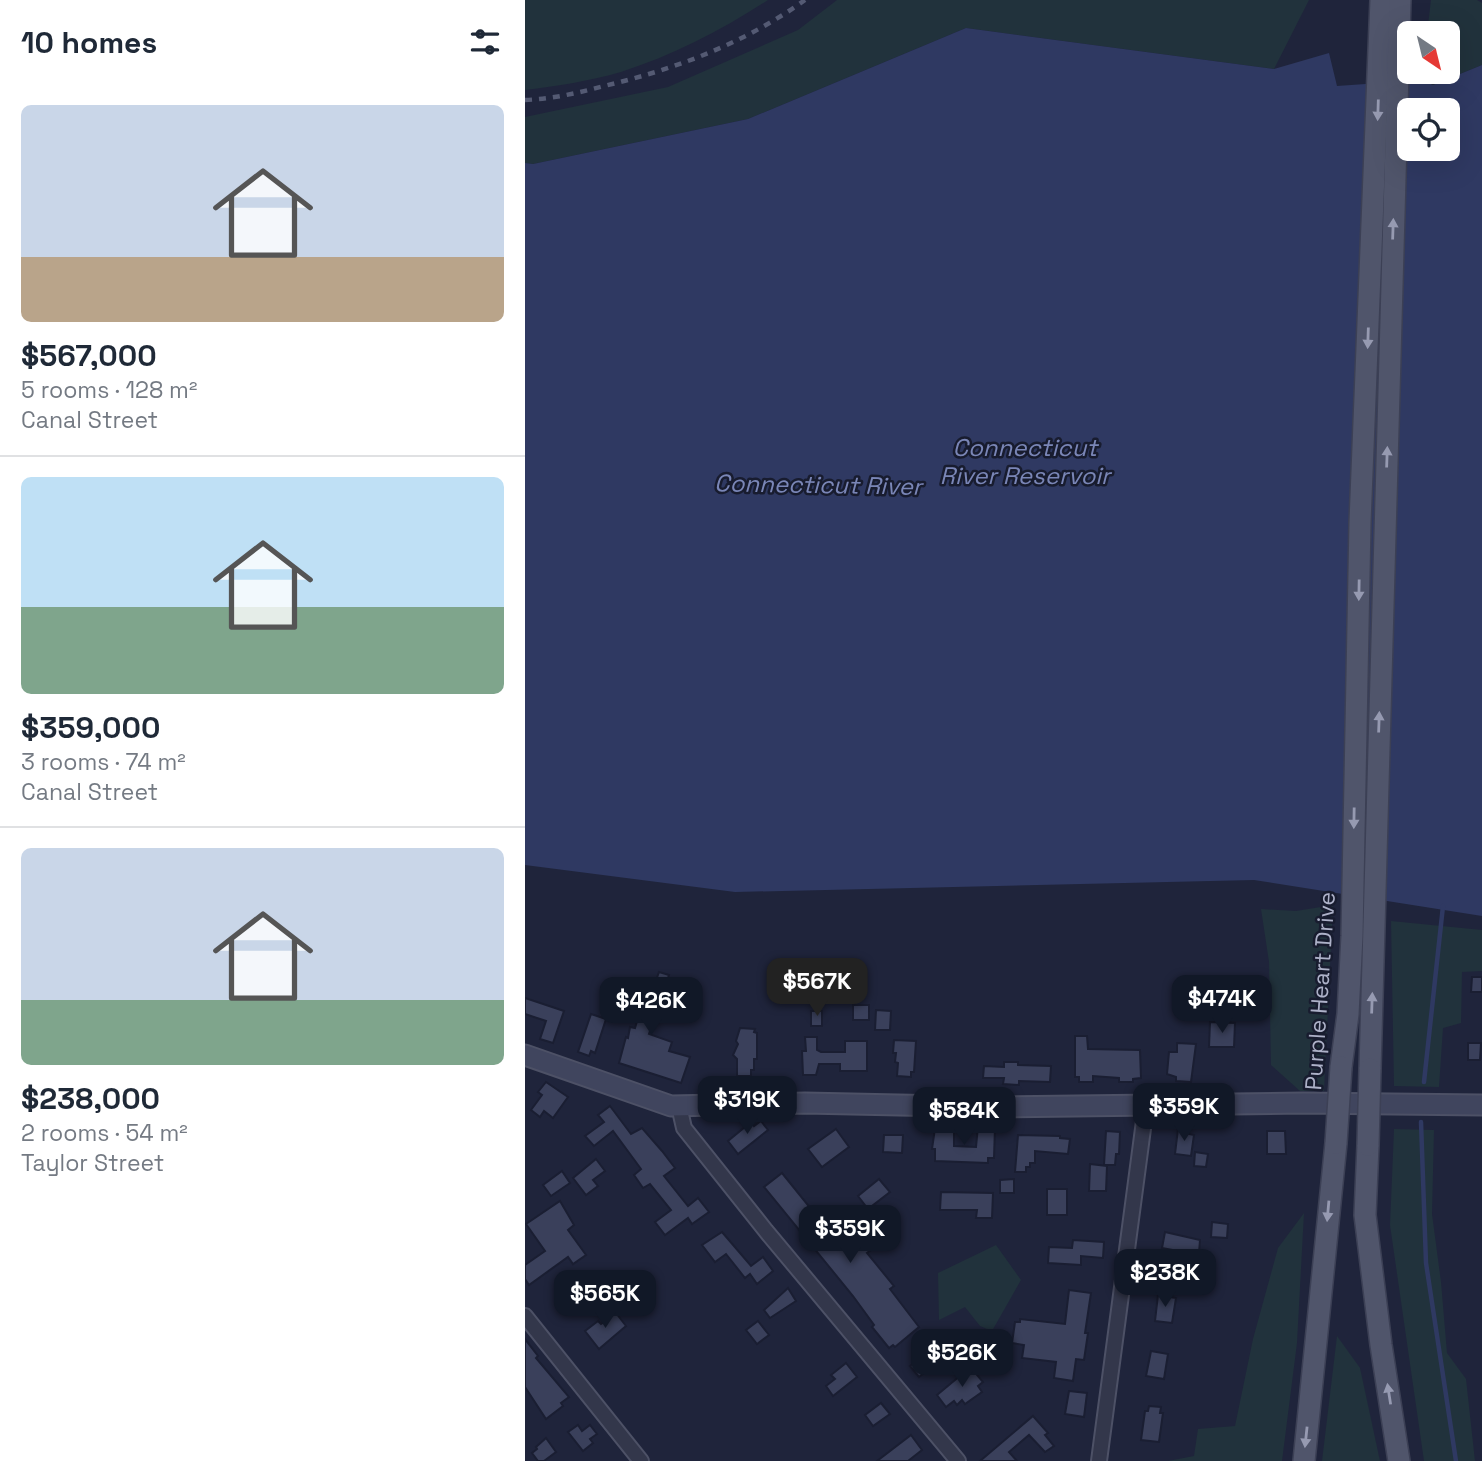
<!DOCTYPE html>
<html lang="en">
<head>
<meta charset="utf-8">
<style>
	:root { --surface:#fff; --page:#f6f6f7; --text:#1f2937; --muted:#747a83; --line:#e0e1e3; --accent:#111827 }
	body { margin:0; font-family:"Space Grotesk",sans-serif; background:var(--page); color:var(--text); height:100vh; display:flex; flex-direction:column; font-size:26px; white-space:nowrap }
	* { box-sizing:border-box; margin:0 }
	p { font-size:23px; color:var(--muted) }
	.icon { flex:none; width:38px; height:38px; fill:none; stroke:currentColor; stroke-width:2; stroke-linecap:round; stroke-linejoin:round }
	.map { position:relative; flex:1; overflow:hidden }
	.panel { display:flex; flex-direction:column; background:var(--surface); width:525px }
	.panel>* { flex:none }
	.needle { width:46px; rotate:145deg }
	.fabs { position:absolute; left:872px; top:21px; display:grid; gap:14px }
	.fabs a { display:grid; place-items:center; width:63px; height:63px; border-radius:10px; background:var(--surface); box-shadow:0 7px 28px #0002; font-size:35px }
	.price { position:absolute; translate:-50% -60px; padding:0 16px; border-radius:14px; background:var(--accent); color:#fff; font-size:23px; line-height:46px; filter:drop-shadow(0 2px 4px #0008) }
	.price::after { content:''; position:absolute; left:50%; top:42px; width:21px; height:16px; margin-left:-10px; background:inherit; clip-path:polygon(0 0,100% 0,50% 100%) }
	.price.on { background:#222; color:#fff }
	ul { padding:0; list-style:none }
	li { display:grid; align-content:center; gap:14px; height:371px; padding:0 21px }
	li+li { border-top:2px solid var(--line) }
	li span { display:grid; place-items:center; height:217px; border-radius:10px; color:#555 }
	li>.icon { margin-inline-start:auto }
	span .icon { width:126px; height:126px; fill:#fffc; stroke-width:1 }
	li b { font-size:30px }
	h2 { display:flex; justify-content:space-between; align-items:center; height:84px; padding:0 21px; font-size:30px }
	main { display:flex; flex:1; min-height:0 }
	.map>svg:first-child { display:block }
	.green { fill:#21323c }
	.water { fill:#2f3962; fill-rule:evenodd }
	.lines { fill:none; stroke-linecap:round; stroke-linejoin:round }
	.stream { stroke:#2f3962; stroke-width:4.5 }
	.building { fill:#3a405b; stroke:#1a1e32; stroke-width:2 }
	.street-casing { stroke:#4d5166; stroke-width:18 }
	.secondary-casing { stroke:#4d5166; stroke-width:23 }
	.primary-casing { stroke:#3c4055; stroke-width:24 }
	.street { stroke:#33374b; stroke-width:14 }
	.secondary { stroke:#40455e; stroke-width:19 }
	.primary { stroke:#50556b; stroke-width:21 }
	.rail { stroke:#545a73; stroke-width:4.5; stroke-dasharray:7 7; stroke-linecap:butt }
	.primary-bridge-casing { stroke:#3c4055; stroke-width:24; stroke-linecap:butt }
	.primary-bridge { stroke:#50556b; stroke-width:21 }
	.oneway { fill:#969ab1 }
	.labels { text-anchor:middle; stroke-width:5; stroke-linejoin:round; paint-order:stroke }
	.street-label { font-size:23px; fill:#adb1c8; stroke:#181c2f }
	.water-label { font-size:24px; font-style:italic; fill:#7a86b7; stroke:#181c2f }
</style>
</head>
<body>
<main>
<section class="panel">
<h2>10 homes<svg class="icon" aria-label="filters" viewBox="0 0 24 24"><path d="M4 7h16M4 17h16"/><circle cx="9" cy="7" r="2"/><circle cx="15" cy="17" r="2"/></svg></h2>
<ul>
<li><span style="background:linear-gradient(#c9d6e8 70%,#b9a48a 0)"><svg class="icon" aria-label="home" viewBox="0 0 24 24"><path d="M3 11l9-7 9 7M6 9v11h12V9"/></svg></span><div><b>$567,000</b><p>5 rooms · 128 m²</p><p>Canal Street</p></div></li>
<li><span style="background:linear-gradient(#bfe0f5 60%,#7fa58c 0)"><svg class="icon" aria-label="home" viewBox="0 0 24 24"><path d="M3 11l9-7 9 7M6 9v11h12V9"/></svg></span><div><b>$359,000</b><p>3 rooms · 74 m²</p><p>Canal Street</p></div></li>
<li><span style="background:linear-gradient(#c9d6e8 70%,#7fa58c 0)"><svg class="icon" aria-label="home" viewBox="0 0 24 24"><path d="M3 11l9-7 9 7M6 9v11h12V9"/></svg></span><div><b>$238,000</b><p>2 rooms · 54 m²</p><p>Taylor Street</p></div></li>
</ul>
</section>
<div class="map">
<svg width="957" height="1461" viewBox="0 0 957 1461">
	<rect width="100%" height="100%" fill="#1f243b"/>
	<g class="green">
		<path d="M 0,0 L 243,0 C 197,30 149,55 96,72 C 65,81 32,86 0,90 Z"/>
		<polygon points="312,0 784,0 749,69 441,28 223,119 8,164 0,163 0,117 143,87 273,30"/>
		<polygon points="906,0 952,0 957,3 957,65 908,85 897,80 898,72 922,72 922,33 902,33"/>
		<polygon points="808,905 799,1091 775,1091 746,1065 744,962 736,909 771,911"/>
		<polygon points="866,921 957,930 957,971 937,972 936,1023 918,1028 914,1087 869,1086"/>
		<polygon points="869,1129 909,1130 907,1214 916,1282 922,1353 941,1379 950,1461 899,1461 865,1225"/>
		<polygon points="779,1213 772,1343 757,1461 643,1461 669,1456 673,1429 710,1426 728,1339 753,1248"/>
		<polygon points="471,1245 496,1280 467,1331 455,1326 440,1307 414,1320 413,1273"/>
		<polygon points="812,1336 835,1368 855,1461 797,1461"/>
	</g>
	<path class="water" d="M 441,28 L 749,69 L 804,53 L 812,86 L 897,80 L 908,85 L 957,65 L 957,916 L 729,880 L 210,892 L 0,865 L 0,163 L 8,164 L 223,119 ZM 884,110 L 922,110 L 922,149 L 884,149 Z"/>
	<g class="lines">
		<g class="stream">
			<polyline points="899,1082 918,906"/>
			<polyline points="896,1122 901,1263 931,1461"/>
		</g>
	</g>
	<g class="building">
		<polygon points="134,972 144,975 124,1034 147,1042 144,1051 165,1057 156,1083 94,1063 101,1037 103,1038 105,1027 110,1028 118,1001 102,998 105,983 129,986"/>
		<polygon points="947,977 957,977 957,992 946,992"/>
		<polygon points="0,998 39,1011 28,1043 15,1039 21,1021 0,1014"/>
		<rect x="328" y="1005" width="16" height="15"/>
		<polygon points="351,1010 366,1011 365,1030 350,1030"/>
		<rect x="286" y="1011" width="11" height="15"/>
		<polygon points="66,1014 81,1019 70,1053 66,1051 64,1056 53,1052"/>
		<polygon points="685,1022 710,1023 709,1047 684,1047"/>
		<polygon points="215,1028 230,1029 229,1032 232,1033 232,1059 229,1059 229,1070 226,1070 226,1076 212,1076 212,1059 208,1055 213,1044 211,1041"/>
		<polygon points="550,1036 562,1036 563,1049 615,1050 616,1078 608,1079 608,1082 594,1082 594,1078 568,1076 568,1082 554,1082 554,1077 550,1077"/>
		<polygon points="280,1037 292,1037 292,1050 296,1052 320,1052 320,1041 342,1041 342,1071 315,1071 315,1064 294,1064 291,1075 278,1075 277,1051 281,1051"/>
		<polygon points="369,1040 391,1041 389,1072 386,1072 386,1077 372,1076 373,1063 370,1062 371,1053 368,1053"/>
		<polygon points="652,1043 671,1044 666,1082 651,1081 651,1077 642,1074 644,1052 652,1052"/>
		<polygon points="943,1043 956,1043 955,1060 943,1060"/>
		<polygon points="479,1062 493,1062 493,1065 526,1066 525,1082 494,1081 494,1085 478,1084 479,1078 458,1078 459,1066 479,1067"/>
		<polygon points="21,1082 43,1097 28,1118 19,1111 15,1117 6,1110 17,1095 13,1092"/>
		<polygon points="85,1106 106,1134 117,1128 137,1151 150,1168 139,1176 163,1206 173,1198 184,1212 167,1224 163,1218 140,1235 130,1222 146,1210 125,1184 118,1188 109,1175 116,1169 88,1131 69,1146 60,1136 79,1122 73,1115"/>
		<polygon points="236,1121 243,1130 213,1154 203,1141 226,1122 229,1126"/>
		<polygon points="453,1126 470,1127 469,1158 463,1158 463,1163 410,1161 410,1149 407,1149 410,1128 424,1129 424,1131 429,1131 429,1146 451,1147"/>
		<polygon points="311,1129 324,1147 297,1167 283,1149"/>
		<polygon points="653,1129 664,1130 664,1134 669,1135 666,1156 650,1154"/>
		<polygon points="581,1131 595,1132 594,1154 591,1154 590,1165 579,1165"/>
		<polygon points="742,1131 760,1131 761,1154 742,1154"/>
		<polygon points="359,1135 378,1135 377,1153 358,1152"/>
		<polygon points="493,1135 535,1136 535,1138 545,1139 543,1154 510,1151 510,1163 505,1163 505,1167 501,1167 501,1172 490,1172"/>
		<polygon points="670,1152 683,1154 681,1167 669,1166"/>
		<polygon points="71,1159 80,1171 68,1180 73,1186 61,1195 48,1178"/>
		<polygon points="565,1164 582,1166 581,1191 564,1191"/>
		<polygon points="37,1171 45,1183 26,1196 18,1185"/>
		<polygon points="257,1173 311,1240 319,1235 324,1241 345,1226 357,1242 342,1253 369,1286 365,1289 394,1327 370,1347 368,1345 364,1348 347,1327 349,1325 328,1296 239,1187"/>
		<polygon points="354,1179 365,1192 343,1209 333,1196"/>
		<polygon points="489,1179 489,1193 475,1193 475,1180"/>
		<rect x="522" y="1189" width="20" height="26"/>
		<polygon points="416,1192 468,1193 467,1218 451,1218 452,1210 415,1210"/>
		<polygon points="35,1201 49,1225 43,1230 61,1255 48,1264 43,1257 4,1285 0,1279 0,1265 20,1251 1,1224"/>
		<polygon points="687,1222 703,1224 702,1238 686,1237"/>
		<polygon points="197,1232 226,1266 238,1257 248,1271 232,1284 225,1274 220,1278 201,1254 190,1262 177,1245"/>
		<polygon points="640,1232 675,1240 674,1253 659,1251 658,1255 648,1253 648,1250 637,1248"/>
		<polygon points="548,1240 579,1242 578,1258 556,1256 556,1265 523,1263 524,1247 547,1248"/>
		<polygon points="263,1288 271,1301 245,1318 239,1310"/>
		<polygon points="544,1290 566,1293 560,1333 563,1333 559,1360 551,1359 548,1381 529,1378 531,1362 497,1358 499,1345 487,1343 490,1322 495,1322 495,1319 540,1324"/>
		<polygon points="633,1295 651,1298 647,1323 630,1321"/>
		<polygon points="91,1313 101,1326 74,1349 60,1331 73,1321 76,1324"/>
		<polygon points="233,1321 244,1335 232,1344 221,1330"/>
		<polygon points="0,1339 13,1356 11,1358 44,1397 36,1403 38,1406 21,1419 0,1387"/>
		<polygon points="410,1341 421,1355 394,1377 385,1366 392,1360 390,1358"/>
		<polygon points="626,1351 643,1354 639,1379 621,1376"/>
		<polygon points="321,1363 332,1377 308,1396 301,1386 310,1379 306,1375"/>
		<polygon points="442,1370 444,1373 448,1370 458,1382 453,1386 457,1392 440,1404 437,1400 432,1405 429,1401 421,1407 412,1395"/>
		<polygon points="544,1391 562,1393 559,1417 540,1414"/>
		<polygon points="356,1403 365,1414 348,1426 340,1415"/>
		<polygon points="624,1406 636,1407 635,1413 638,1413 634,1442 616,1440 620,1411 623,1411"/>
		<polygon points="508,1416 523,1433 520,1435 529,1446 520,1452 504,1435 484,1452 492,1461 455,1461"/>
		<polygon points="53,1425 57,1431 65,1425 72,1434 65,1439 68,1443 58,1451 43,1432"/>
		<polygon points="386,1435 397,1450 383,1461 352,1461"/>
		<polygon points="21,1438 31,1452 19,1461 13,1461 7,1453 12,1449 11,1447"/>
	</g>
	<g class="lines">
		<defs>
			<g id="street">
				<polyline points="154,1106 159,1128 241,1231 433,1461"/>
				<polyline points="0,1316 116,1461"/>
				<polyline points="574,1461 621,1106"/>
			</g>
			<polyline id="secondary" points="0,1055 146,1106 280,1103 468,1107 778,1103 957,1105"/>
			<g id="primary">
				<polyline points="816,1067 823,1014 827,936 835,522 856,0"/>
				<polyline points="845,1069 875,0"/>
				<polyline points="843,1145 840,1215 856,1345 874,1461"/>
				<polyline points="779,1461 811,1143"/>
			</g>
		</defs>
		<use href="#street" class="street-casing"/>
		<use href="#secondary" class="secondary-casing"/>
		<use href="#primary" class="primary-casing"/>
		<use href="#street" class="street"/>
		<use href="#secondary" class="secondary"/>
		<use href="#primary" class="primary"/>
		<path class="rail" d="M 0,100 C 27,99 53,93 79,86 C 151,69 220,43 280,0"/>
		<defs>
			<g id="primary-bridge">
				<polyline points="811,1143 816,1067"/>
				<polyline points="843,1145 845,1069"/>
			</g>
		</defs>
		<use href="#primary-bridge" class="primary-bridge-casing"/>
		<use href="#primary-bridge" class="primary-bridge"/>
	</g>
	<defs><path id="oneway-solid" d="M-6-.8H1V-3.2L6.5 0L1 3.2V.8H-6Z" transform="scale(1.75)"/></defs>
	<g class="oneway">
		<use href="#oneway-solid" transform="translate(853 110) rotate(92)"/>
		<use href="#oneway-solid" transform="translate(868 229) rotate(-88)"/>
		<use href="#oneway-solid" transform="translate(843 338) rotate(92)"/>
		<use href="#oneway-solid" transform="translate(862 457) rotate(-88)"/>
		<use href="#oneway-solid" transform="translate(834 590) rotate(91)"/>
		<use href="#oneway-solid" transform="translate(854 722) rotate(-88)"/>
		<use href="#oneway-solid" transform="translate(829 818) rotate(91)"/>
		<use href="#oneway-solid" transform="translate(847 1003) rotate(-88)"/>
		<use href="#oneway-solid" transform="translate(803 1211) rotate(95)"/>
		<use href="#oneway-solid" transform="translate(864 1394) rotate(-99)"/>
		<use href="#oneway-solid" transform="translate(781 1437) rotate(96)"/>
	</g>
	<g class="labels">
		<g class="street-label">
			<text transform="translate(795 991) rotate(-86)" y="8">Purple Heart Drive</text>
		</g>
		<g class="water-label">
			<text x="500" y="456">Connecticut<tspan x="500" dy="28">River Reservoir</tspan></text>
			<text transform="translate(293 485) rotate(1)" y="8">Connecticut River</text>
		</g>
	</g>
</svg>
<div class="fabs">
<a><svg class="needle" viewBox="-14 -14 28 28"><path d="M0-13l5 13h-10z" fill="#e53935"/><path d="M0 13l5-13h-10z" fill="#747a83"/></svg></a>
<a><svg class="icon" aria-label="locate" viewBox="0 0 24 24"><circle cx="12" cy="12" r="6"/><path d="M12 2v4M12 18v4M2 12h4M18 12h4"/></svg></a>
</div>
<b class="price on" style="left:292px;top:1018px">$567K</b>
<b class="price" style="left:697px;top:1035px">$474K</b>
<b class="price" style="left:126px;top:1037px">$426K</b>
<b class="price" style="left:222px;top:1136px">$319K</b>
<b class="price" style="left:659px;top:1143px">$359K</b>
<b class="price" style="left:439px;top:1147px">$584K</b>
<b class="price" style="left:325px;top:1265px">$359K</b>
<b class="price" style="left:640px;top:1309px">$238K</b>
<b class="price" style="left:80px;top:1330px">$565K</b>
<b class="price" style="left:437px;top:1389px">$526K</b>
</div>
</main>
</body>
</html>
